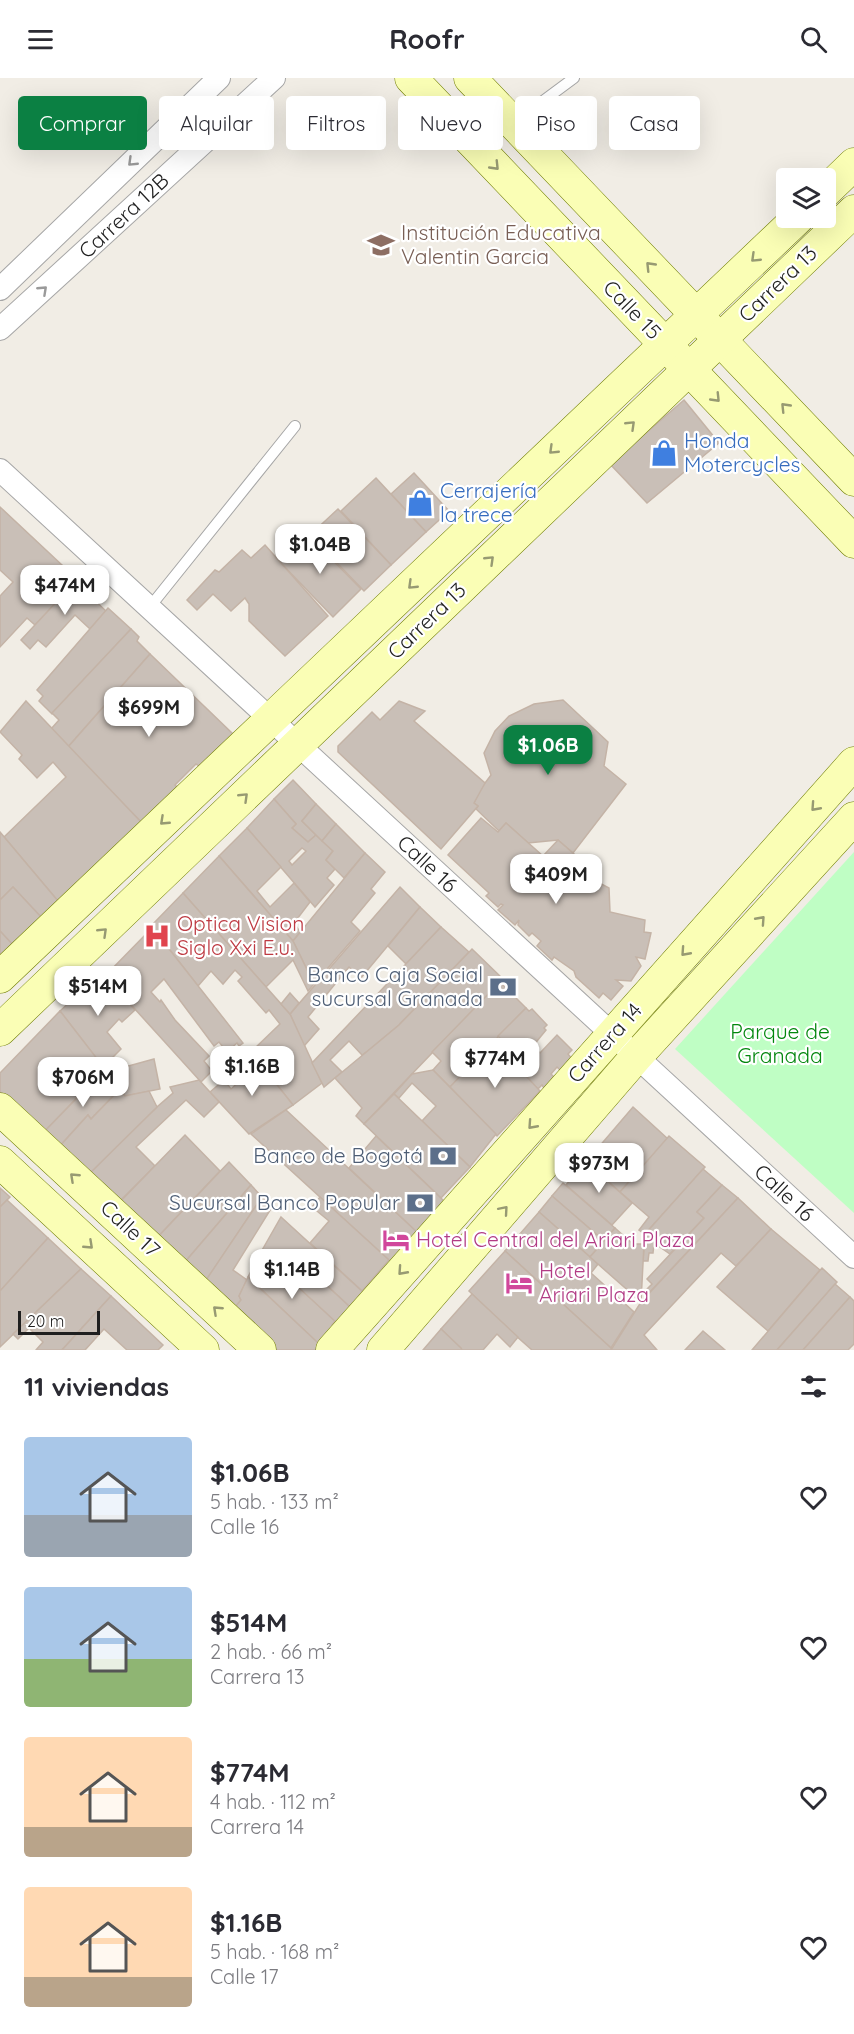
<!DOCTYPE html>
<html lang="es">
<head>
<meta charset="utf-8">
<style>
	:root { --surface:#fff; --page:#f7f7f7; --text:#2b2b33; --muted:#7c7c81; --accent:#0b8043 }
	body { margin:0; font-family:Quicksand,sans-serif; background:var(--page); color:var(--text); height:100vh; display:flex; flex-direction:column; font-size:22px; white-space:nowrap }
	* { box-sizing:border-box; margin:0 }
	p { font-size:20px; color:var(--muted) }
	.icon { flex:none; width:33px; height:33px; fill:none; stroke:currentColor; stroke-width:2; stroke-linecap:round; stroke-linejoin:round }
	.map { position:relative; height:1272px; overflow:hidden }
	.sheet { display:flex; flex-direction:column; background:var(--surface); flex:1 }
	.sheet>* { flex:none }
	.hud { position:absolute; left:18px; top:18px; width:819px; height:54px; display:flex; gap:12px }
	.fabs { position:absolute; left:776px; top:90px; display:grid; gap:12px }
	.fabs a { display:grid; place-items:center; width:60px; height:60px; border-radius:6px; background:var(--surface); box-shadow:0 6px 24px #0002; font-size:30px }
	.scale { position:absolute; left:18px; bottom:15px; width:82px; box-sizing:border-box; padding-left:6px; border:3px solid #1f1f1f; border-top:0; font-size:16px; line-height:21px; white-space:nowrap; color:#1f1f1f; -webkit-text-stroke:4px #fff; paint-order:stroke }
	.price { position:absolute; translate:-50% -51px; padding:0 14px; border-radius:12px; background:#fff; color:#222; font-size:20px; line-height:39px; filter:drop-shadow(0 2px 3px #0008) }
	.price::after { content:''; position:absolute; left:50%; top:36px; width:18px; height:14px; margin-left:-9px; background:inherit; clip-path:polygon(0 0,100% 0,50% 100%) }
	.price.current { background:var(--accent); color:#fff }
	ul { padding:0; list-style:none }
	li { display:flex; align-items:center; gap:18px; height:150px; padding:0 24px }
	li span { display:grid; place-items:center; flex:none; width:168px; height:120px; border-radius:6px; color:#555 }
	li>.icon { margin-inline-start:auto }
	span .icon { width:72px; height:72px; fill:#fffc; stroke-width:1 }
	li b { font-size:26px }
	h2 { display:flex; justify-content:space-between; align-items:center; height:72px; padding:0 24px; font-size:26px }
	.pill { padding:0 21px; border-radius:6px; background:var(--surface); box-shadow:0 6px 24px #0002; font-size:21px; line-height:54px }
	.pill.current { background:var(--accent); color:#fff }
	header { display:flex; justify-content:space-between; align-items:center; height:78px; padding:0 24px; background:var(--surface); font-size:27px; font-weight:800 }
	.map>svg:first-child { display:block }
	.park { fill:#bffec4 }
	.building { fill:#c9bfb7; stroke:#c4b3a6; stroke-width:1.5; fill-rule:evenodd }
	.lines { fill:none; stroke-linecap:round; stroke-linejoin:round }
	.lane-casing { stroke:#a6a6a6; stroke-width:12 }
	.street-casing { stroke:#a6a6a6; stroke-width:24 }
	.secondary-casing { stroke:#6e7c00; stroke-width:33 }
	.lane { stroke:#fff; stroke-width:10 }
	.street { stroke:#fff; stroke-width:22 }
	.secondary { stroke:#fafeb5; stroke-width:32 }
	.oneway { stroke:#9a9a9a }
	.oneway2 { stroke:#979a72 }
	.labels { text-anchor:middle; stroke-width:4.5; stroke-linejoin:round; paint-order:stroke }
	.street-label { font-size:21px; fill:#1f1f1f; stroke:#fff }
	.education-label { font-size:21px; fill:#785e54; stroke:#fff; text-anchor:start }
	.shop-label { font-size:21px; fill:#366cbe; stroke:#fff; text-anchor:start }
	.health-label { font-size:21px; fill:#be3a42; stroke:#fff; text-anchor:start }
	.service-label { font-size:21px; fill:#4e5e75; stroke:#fff; text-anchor:end }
	.park-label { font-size:21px; fill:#03870e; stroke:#fff }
	.hotel-label { font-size:21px; fill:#b23c85; stroke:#fff; text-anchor:start }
</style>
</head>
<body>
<header><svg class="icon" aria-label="menu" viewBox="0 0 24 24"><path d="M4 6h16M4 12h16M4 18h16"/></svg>Roofr<svg class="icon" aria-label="search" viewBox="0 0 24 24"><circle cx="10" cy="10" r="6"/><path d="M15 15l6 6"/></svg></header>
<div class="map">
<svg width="854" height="1272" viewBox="0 0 854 1272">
	<rect width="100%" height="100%" fill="#f1ede5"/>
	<polygon class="park" points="854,774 854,1135 675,971"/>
	<g class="building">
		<polygon points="684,322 719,365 647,425 610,386"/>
		<polygon points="414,395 449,433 426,454 391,416"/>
		<polygon points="376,400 426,454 391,487 341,433"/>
		<polygon points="0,429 78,502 35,547 27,540 0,569 0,518 13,504 0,492"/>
		<polygon points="338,431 391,487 364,513 310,457"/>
		<polygon points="307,456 361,511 333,539 279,483"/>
		<polygon points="265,467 328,538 285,578 249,543 249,526 245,520 231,533 213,516 197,532 187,522 215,492 219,494 242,472 251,480"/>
		<polygon points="75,504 106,533 90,551 75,537 46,569 38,562 30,571 21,562"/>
		<polygon points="108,530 131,551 52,636 39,623 43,618 37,612"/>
		<polygon points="131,551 139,559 137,563 150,576 68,669 51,651 59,642 52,635"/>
		<polygon points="150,576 233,656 199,688 196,686 175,707 177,709 141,744 68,669"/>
		<polygon points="563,622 608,664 604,688 626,706 573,775 558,762 528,765 506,745 499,753 476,731 478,728 474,725 479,713 491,697 484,675 495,653 509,638 534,626"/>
		<polygon points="26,623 141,744 58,823 4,759 66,699 53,684 37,700 19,681 22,677 0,654"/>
		<polygon points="399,623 425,633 414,643 485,705 474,725 478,728 441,771 338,674 338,668 372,634 380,642"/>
		<polygon points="293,702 316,726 302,743 316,757 308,764 292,750 296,746 274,721"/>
		<path d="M 274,721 L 296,746 L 292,750 L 308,764 L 316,757 L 333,773 L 326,782 L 335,791 L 327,800 L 334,807 L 315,829 L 247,750 ZM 302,770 L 306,773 L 292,787 L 289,783 Z"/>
		<polygon points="316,726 336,746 322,763 302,743"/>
		<polygon points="481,740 498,754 506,745 543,778 558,762 590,790 592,794 588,799 609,810 610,834 645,842 644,854 651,855 645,881 636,879 641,888 631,903 616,902 623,908 611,922 603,915 599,920 576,899 574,893 554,879 552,882 537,868 541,863 532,855 529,858 518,847 519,842 515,847 498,832 503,827 501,826 498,829 486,818 489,815 448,777"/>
		<polygon points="336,746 365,775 344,800 326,782 333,773 322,763"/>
		<polygon points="247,750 281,789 257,813 270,829 294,805 310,824 294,845 300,854 293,863 219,778"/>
		<polygon points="0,754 58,823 41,839 13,809 0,822"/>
		<polygon points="365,775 385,794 371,811 375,815 351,844 360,853 314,906 293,863"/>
		<polygon points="219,778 293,863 314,906 308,913 293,882 266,909 183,815"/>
		<polygon points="13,809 41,839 12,866 0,853 0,822"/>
		<polygon points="400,809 420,829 361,900 349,889 308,939 319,951 304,968 290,936"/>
		<polygon points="183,815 290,936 322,1005 293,1027 251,974 280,946 269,932 266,935 238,903 242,899 235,892 223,906 211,893 198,908 151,848"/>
		<polygon points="420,829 441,849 406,886 388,868"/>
		<polygon points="151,848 243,965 239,968 237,965 227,974 219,964 214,968 164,901 151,914 160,924 161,922 175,942 209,978 204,983 212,993 201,1004 105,898 148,854 146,852"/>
		<polygon points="441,849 469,874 399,947 369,972 362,977 349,963 330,982 342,994 324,1009 312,985"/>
		<polygon points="0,853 12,866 0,878"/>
		<polygon points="472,871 503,901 364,1046 356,1038 362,1030 335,1000 399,947"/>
		<polygon points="101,894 135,932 122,944 119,941 107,954 121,971 103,989 60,933 75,919 77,921"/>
		<polygon points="500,904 526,930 450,1009 433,992 441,983 432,974"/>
		<polygon points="290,915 299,925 290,936 281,926"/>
		<polygon points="526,930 529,933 532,931 547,947 544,950 546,952 533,968 540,975 557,957 572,972 568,976 572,981 561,993 557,989 551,996 554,999 544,1010 542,1007 538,1011 524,996 531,989 524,981 517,988 500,977 508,969 498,958"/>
		<polygon points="60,933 105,991 42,1056 0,1014 0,995"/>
		<polygon points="490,967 513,984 540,1013 497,1058 450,1009"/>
		<polygon points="255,979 293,1027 249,1056 210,1014 224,1002 231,1011 243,1000 236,991 247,981 249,984"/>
		<polygon points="154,981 160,1011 125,1018 105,991 110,986 114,992"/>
		<polygon points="105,991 120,1011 91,1041 88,1037 59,1069 44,1054"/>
		<polygon points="433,992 496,1056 470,1089 422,1043 436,1028 412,1005 399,1020 394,1016 412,996"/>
		<polygon points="199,1002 219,1024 204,1039 186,1022 136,1069 155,1088 116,1127 87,1098 143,1041 173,1015 170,1009"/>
		<polygon points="120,1011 125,1018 149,1013 157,1029 87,1098 59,1069 88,1037 91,1041"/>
		<polygon points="394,1016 470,1089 441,1120 364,1046"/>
		<polygon points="633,1029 668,1061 620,1114 586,1084"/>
		<polygon points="286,1032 417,1154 391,1184 251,1056"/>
		<polygon points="185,1057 220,1093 153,1164 114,1130"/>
		<polygon points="376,1058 444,1123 417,1154 349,1090"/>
		<polygon points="669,1058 705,1089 645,1156 639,1152 649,1139 620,1114"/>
		<polygon points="229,1084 251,1107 179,1191 153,1164"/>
		<polygon points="586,1084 632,1125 612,1147 566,1107"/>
		<polygon points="703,1091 722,1107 697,1134 704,1140 670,1176 654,1165 653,1175 649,1175 648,1183 643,1183 645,1156"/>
		<polygon points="563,1105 615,1150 604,1163 552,1118"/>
		<polygon points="251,1107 262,1119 199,1213 179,1191"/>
		<polygon points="722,1107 738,1120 648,1216 644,1214 652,1206 647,1201 704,1140 697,1134"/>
		<polygon points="0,1110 10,1119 0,1129"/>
		<polygon points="552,1118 604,1163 590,1179 539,1134"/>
		<polygon points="262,1119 272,1129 233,1192 247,1202 239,1218 241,1222 228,1238 200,1211"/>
		<polygon points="320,1119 389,1182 362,1213 310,1165 329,1143 312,1129"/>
		<polygon points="738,1120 771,1151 736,1188 721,1175 644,1257 657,1272 611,1272 641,1224"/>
		<polygon points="7,1122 48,1160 0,1213 0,1129"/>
		<polygon points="539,1134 598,1186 591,1195 634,1234 611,1270 505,1173"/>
		<polygon points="281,1139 364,1215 350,1229 310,1192 297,1208 261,1174"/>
		<polygon points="615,1150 633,1166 644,1166 641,1224 590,1179"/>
		<polygon points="771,1151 820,1192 768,1253 717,1209"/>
		<polygon points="48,1160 81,1191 0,1269 0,1213"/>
		<polygon points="505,1173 611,1270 611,1272 532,1272 505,1248 469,1213"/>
		<polygon points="261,1174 335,1243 332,1247 335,1250 321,1268 248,1199"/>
		<polygon points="822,1190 837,1204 777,1272 752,1272"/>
		<polygon points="81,1191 111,1218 62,1272 36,1272 43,1264 29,1250 18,1261 13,1256"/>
		<polygon points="310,1192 350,1229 337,1245 297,1208"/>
		<polygon points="248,1199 317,1264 321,1268 317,1272 259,1272 228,1238 241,1222 239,1218"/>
		<polygon points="835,1206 850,1219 803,1272 777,1272"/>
		<polygon points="472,1216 518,1259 510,1269 497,1256 483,1272 462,1272 441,1251"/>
		<polygon points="111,1218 163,1267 158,1272 127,1272 104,1251 85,1272 62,1272"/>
		<polygon points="850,1219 854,1223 854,1266 848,1272 803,1272"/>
		<polygon points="441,1251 461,1270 462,1272 423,1272"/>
		<polygon points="703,1253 725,1272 685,1272"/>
	</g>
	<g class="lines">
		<defs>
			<g id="lane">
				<polyline points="516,43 574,0"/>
				<polyline points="149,530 295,348"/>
			</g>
			<g id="street">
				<polyline points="0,211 219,0"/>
				<polyline points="0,251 274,0"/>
				<polyline points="0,392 854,1179"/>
			</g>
			<g id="secondary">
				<polyline points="411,0 854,464"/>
				<polyline points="470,0 854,402"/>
				<polyline points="825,114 854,86"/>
				<polyline points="0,899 798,140"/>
				<polyline points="0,952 854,133"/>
				<polyline points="0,1031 260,1272"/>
				<polyline points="0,1084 203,1272"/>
				<polyline points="332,1272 854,685"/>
				<polyline points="383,1272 636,979 854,740"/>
			</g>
		</defs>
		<use href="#lane" class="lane-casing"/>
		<use href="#street" class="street-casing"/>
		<use href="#secondary" class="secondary-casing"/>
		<use href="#lane" class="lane"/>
		<use href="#street" class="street"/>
		<use href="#secondary" class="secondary"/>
	</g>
	<defs><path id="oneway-chevron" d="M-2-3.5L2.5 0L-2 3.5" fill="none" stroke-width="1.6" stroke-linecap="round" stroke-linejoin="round" transform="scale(1.5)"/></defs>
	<g class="oneway">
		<use href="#oneway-chevron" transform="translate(132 84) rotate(136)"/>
		<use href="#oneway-chevron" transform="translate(43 212) rotate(-43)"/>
	</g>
	<g class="oneway2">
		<use href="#oneway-chevron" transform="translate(495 88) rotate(46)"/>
		<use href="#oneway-chevron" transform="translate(755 180) rotate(136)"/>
		<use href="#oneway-chevron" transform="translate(650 188) rotate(-134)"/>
		<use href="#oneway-chevron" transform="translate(716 320) rotate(46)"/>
		<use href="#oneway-chevron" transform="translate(785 329) rotate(-134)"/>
		<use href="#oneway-chevron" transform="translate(631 347) rotate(-44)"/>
		<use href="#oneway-chevron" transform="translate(553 372) rotate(136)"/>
		<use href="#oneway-chevron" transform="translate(490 482) rotate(-44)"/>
		<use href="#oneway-chevron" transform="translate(412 507) rotate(136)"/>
		<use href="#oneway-chevron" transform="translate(244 719) rotate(-44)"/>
		<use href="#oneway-chevron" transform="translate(815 729) rotate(132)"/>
		<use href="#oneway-chevron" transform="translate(164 743) rotate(137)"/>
		<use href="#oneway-chevron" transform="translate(761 842) rotate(-48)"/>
		<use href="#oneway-chevron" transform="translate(103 854) rotate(-44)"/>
		<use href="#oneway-chevron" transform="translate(685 874) rotate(132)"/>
		<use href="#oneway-chevron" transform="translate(532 1047) rotate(132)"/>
		<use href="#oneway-chevron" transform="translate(74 1099) rotate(-137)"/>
		<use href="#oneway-chevron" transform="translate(504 1132) rotate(-49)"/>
		<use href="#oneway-chevron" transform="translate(89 1167) rotate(43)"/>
		<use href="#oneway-chevron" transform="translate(402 1193) rotate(132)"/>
		<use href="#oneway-chevron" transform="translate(217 1232) rotate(-137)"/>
	</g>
	<defs>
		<symbol id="school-bare" viewBox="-9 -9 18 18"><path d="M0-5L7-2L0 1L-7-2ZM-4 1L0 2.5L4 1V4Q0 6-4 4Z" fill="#8d6e63" stroke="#fff" stroke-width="2.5" paint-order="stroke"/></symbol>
		<symbol id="shop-bare" viewBox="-9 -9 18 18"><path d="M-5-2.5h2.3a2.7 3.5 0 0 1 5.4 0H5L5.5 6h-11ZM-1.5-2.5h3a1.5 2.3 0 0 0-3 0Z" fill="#3f7fe0" stroke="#fff" stroke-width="2.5" paint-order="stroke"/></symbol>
		<symbol id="hospital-bare" viewBox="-9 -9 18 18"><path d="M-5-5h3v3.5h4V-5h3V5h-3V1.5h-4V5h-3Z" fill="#e0444e" stroke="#fff" stroke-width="2.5" paint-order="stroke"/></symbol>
		<symbol id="bank-bare" viewBox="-9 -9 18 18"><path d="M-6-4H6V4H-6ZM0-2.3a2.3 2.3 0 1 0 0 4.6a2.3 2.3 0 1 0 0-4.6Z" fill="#5c6f8a" stroke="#fff" stroke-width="2.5" paint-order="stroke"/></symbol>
		<symbol id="hotel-bare" viewBox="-9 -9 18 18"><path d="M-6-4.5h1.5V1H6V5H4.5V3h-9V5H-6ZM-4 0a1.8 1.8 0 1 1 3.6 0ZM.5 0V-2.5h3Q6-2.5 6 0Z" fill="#d1479c" stroke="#fff" stroke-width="2.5" paint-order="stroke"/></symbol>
	</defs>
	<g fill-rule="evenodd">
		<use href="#school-bare" x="362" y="148" width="38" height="38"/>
		<use href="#shop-bare" x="645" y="356" width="38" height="38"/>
		<use href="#shop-bare" x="401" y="406" width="38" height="38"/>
		<use href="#hospital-bare" x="138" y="839" width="38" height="38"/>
		<use href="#bank-bare" x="484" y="890" width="38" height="38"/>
		<use href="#bank-bare" x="424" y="1059" width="38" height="38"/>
		<use href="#bank-bare" x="401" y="1106" width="38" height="38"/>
		<use href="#hotel-bare" x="377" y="1143" width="38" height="38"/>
		<use href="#hotel-bare" x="500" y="1186" width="38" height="38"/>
	</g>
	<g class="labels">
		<g class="street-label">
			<text transform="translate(124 138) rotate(-43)" y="7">Carrera 12B</text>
			<text transform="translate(778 206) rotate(-44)" y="7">Carrera 13</text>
			<text transform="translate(632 232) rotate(46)" y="7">Calle 15</text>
			<text transform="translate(427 543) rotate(-44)" y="7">Carrera 13</text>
			<text transform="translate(427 786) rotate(43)" y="7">Calle 16</text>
			<text transform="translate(605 965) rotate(-48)" y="7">Carrera 14</text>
			<text transform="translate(784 1115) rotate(43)" y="7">Calle 16</text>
			<text transform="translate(130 1151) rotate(43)" y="7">Calle 17</text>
		</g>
		<g class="education-label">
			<text x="401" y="162">Institución Educativa<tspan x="401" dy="24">Valentin Garcia</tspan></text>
		</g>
		<g class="shop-label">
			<text x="684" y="370">Honda<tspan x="684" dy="24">Motercycles</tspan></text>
			<text x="440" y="420">Cerrajería<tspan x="440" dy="24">la trece</tspan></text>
		</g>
		<g class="health-label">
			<text x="177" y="853">Optica Vision<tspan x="177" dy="24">Siglo Xxi E.u.</tspan></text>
		</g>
		<g class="service-label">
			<text x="483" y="904">Banco Caja Social<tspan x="483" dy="24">sucursal Granada</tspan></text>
			<text x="423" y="1085">Banco de Bogotá</text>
			<text x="400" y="1132">Sucursal Banco Popular</text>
		</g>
		<g class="park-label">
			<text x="780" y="961">Parque de<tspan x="780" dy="24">Granada</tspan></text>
		</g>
		<g class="hotel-label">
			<text x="416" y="1169">Hotel Central del Ariari Plaza</text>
			<text x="539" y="1200">Hotel<tspan x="539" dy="24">Ariari Plaza</tspan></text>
		</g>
	</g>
</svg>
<div class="fabs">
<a><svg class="icon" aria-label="layers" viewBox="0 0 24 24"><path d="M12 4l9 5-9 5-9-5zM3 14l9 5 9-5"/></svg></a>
</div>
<div class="scale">20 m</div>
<b class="price" style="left:320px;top:497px">$1.04B</b>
<b class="price" style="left:65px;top:538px">$474M</b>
<b class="price" style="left:149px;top:660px">$699M</b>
<b class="price current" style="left:548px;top:698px">$1.06B</b>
<b class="price" style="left:556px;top:827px">$409M</b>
<b class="price" style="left:98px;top:939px">$514M</b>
<b class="price" style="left:495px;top:1011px">$774M</b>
<b class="price" style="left:252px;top:1019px">$1.16B</b>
<b class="price" style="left:83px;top:1030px">$706M</b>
<b class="price" style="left:599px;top:1116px">$973M</b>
<b class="price" style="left:292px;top:1222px">$1.14B</b>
<div class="hud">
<a class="pill current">Comprar</a>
<a class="pill">Alquilar</a>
<a class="pill">Filtros</a>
<a class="pill">Nuevo</a>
<a class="pill">Piso</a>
<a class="pill">Casa</a>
</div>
</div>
<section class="sheet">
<h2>11 viviendas<svg class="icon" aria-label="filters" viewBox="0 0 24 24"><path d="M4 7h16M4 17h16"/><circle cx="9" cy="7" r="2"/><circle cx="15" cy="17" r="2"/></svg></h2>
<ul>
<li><span style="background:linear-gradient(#a9c7e8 65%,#9aa5b1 0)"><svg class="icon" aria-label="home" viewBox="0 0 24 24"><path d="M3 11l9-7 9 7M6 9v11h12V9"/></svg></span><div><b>$1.06B</b><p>5 hab. · 133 m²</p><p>Calle 16</p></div><svg class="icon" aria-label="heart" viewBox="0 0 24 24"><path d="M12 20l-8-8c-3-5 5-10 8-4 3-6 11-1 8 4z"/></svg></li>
<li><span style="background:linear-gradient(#a9c7e8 60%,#8fb573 0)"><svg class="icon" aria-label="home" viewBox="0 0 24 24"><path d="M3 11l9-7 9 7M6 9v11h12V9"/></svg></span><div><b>$514M</b><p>2 hab. · 66 m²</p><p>Carrera 13</p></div><svg class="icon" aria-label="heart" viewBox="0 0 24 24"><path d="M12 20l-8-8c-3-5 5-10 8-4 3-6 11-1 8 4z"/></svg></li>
<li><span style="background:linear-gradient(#ffd9b3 75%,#b9a48a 0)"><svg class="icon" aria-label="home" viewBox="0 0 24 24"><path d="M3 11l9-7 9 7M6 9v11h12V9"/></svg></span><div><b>$774M</b><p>4 hab. · 112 m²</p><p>Carrera 14</p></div><svg class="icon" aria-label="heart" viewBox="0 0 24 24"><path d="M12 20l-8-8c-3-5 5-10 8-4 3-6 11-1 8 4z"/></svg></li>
<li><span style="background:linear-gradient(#ffd9b3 75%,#b9a48a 0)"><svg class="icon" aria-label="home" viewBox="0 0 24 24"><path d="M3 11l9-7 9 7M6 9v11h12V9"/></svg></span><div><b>$1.16B</b><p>5 hab. · 168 m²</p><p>Calle 17</p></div><svg class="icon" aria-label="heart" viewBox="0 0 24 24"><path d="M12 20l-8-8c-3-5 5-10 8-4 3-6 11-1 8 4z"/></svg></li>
</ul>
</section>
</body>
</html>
